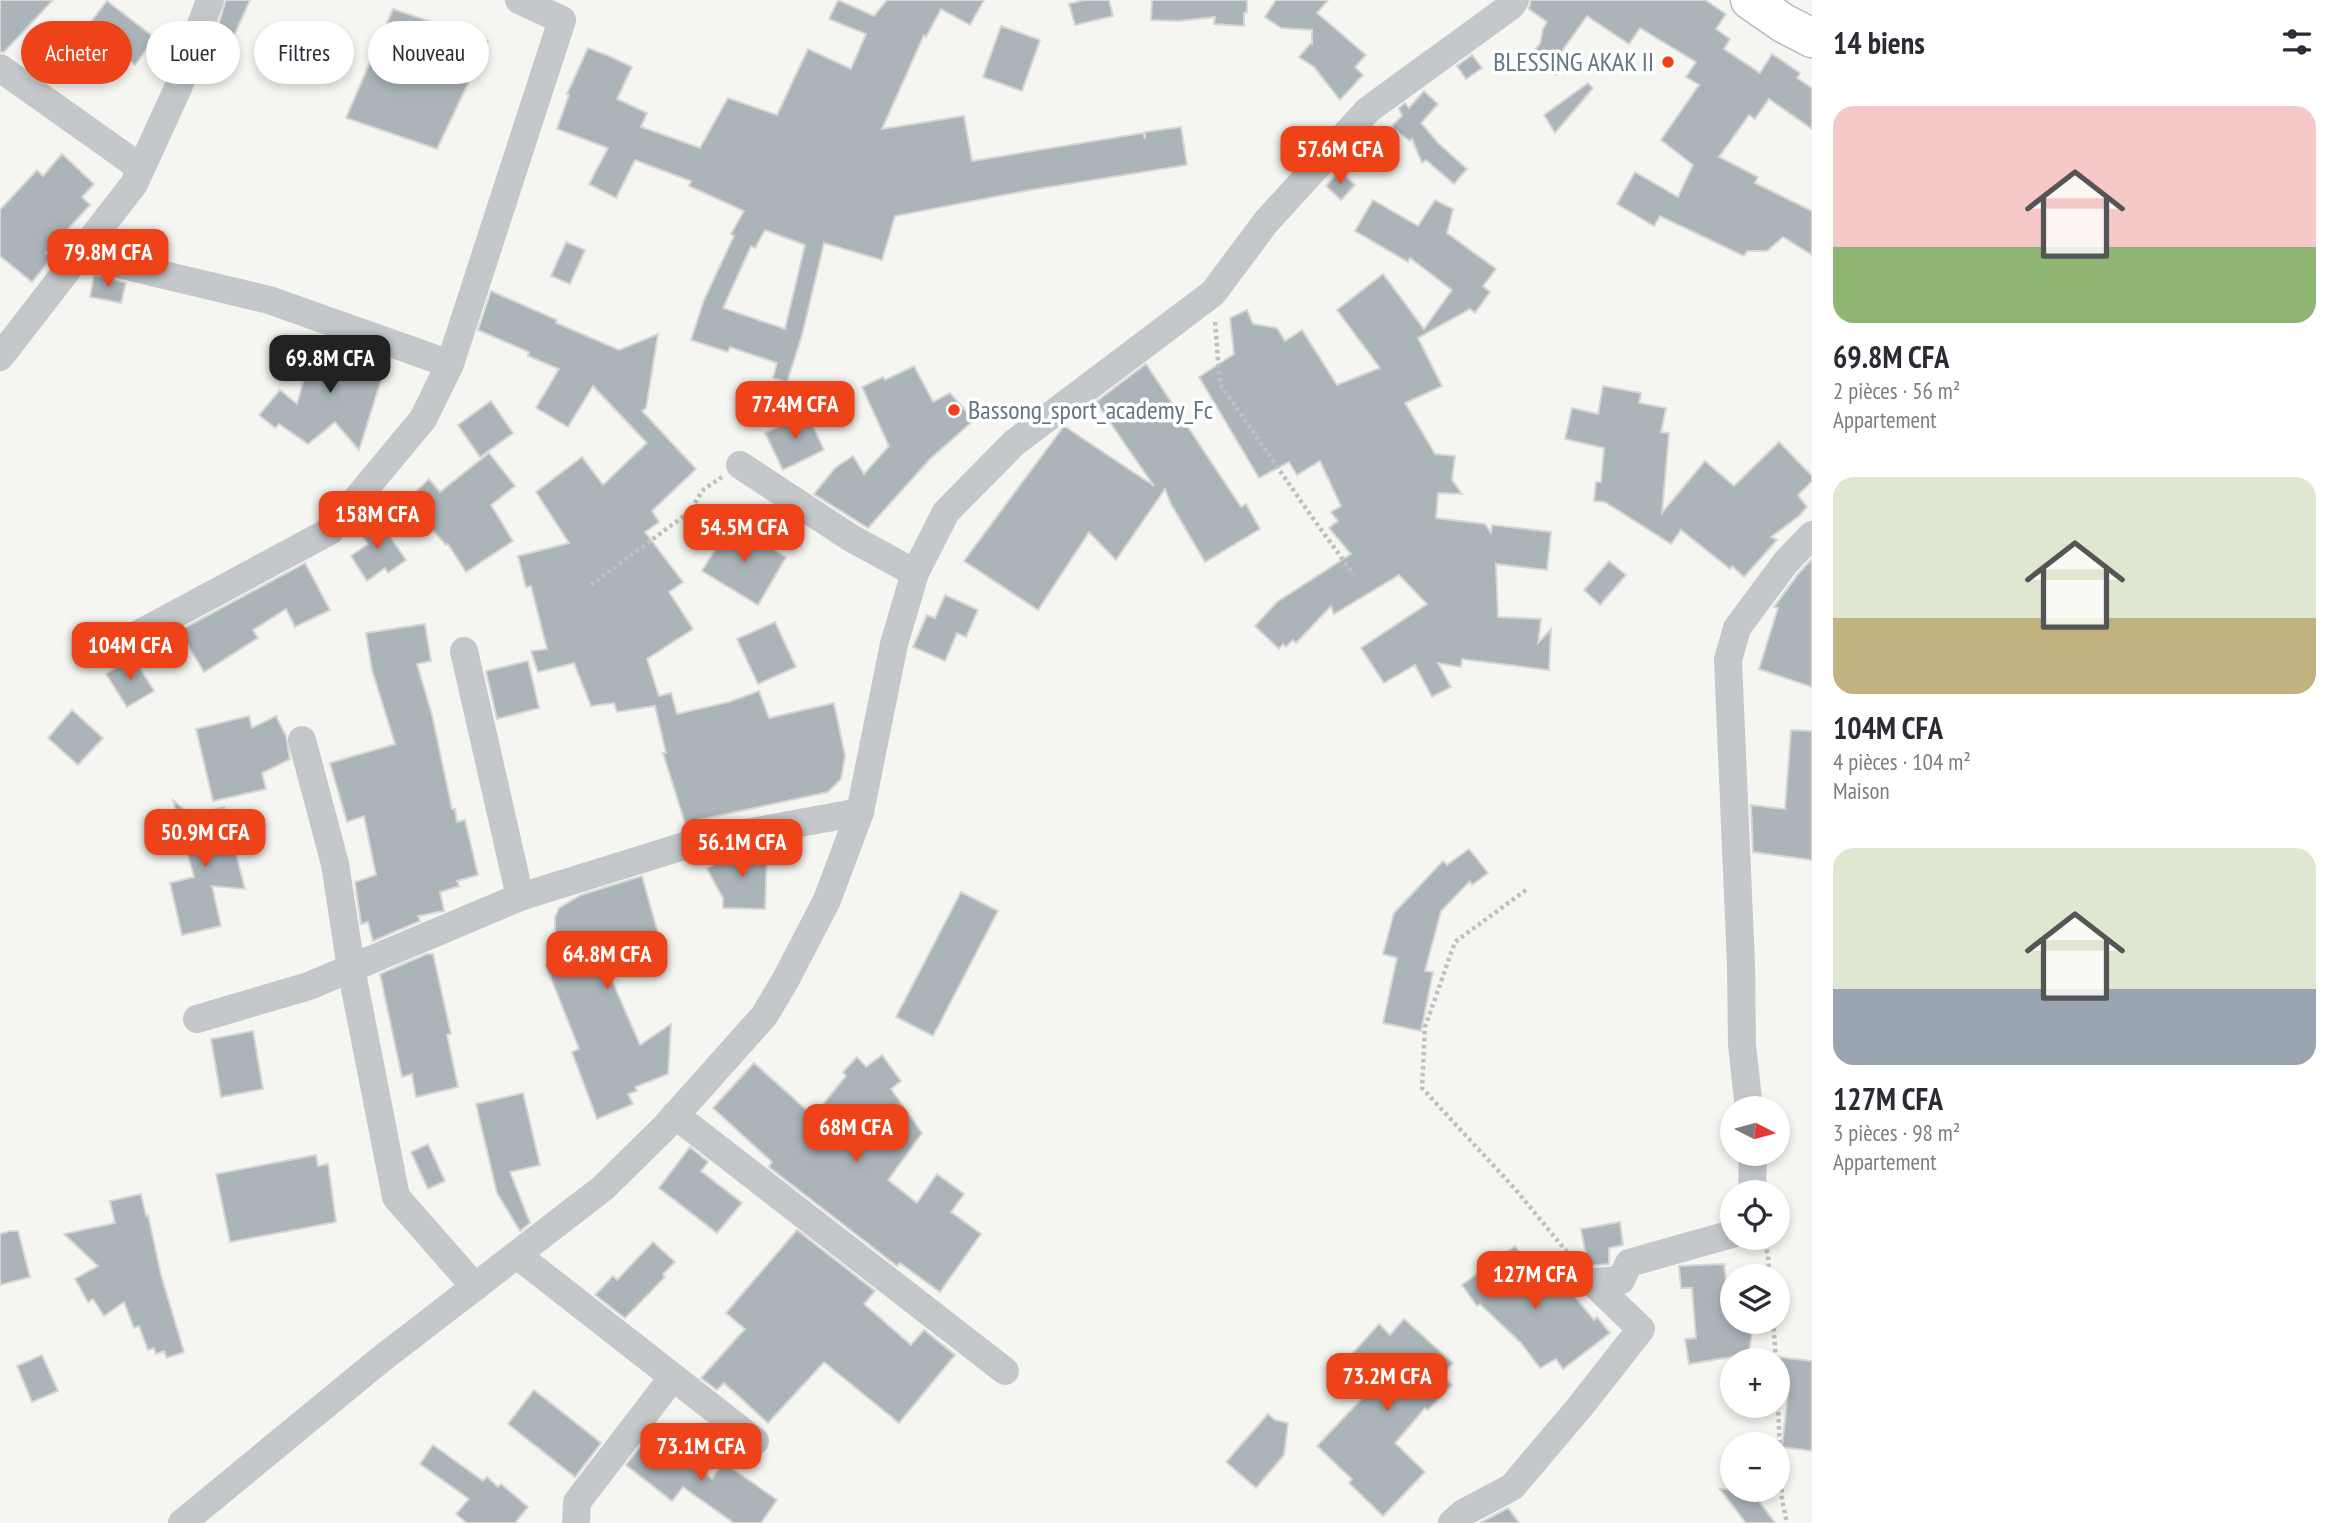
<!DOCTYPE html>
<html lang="fr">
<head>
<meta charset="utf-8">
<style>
	:root { --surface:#fff; --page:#f2f2f3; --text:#2b2b33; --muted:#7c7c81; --accent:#ee4219 }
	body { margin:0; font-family:"PT Sans Narrow",sans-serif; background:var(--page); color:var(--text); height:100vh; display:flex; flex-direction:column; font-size:26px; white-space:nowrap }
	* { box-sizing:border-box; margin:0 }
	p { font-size:23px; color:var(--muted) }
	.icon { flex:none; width:38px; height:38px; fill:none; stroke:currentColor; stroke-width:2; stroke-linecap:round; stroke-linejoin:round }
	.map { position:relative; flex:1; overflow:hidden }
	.panel { display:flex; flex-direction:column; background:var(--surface); width:525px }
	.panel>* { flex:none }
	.top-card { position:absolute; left:21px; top:21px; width:665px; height:63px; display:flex; gap:14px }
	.needle { width:46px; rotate:96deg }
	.controls { position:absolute; left:1720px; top:1096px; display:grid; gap:14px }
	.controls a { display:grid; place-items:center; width:70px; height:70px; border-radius:50%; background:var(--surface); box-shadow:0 4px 10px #0003; font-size:35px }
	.price { position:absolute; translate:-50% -60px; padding:0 16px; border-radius:14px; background:var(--accent); color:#fff; font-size:23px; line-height:46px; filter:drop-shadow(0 2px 4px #0008) }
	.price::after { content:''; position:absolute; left:50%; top:42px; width:21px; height:16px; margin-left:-10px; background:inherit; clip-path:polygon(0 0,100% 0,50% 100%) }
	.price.selected { background:#222; color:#fff }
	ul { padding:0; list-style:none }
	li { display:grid; align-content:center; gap:14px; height:371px; padding:0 21px }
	li span { display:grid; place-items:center; height:217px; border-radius:21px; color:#555 }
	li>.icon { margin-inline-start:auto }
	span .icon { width:126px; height:126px; fill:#fffc; stroke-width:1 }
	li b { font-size:30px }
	h2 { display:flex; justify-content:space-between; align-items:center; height:84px; padding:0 21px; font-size:30px }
	.chip { padding:0 24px; border-radius:32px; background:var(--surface); box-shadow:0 4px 10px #0003; font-size:24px; line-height:63px }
	.chip.selected { background:var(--accent); color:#fff }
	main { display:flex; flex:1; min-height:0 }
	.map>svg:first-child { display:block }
	.building { fill:#abb4b9; stroke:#d7d6d4; stroke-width:2; fill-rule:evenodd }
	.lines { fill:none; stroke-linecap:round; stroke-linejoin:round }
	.highway-casing { stroke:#b6babd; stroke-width:41 }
	.path { stroke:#bec0c2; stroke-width:4.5; stroke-dasharray:3.5 3.5; stroke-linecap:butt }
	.street { stroke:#c4c8cb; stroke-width:28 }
	.highway { stroke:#fff; stroke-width:38 }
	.poi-dot { fill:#ee4219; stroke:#fff; stroke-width:2.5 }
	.labels { text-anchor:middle; stroke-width:7; stroke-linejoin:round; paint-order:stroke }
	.poi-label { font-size:26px; fill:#627684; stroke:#fff; text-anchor:end }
</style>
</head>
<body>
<main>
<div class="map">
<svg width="1812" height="1523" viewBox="0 0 1812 1523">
	<rect width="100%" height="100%" fill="#f5f5f1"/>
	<g class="building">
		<polygon points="0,0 53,0 4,52 0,52"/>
		<polygon points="226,0 250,0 232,40 216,33"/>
		<path d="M 838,0 L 874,16 L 887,0 L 984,0 L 970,25 L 941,9 L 926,37 L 924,35 L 882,129 L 964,116 L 972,161 L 1143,133 L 1145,139 L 1145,132 L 1181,127 L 1187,165 L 1030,190 L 895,216 L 882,260 L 824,243 L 802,335 L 787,382 L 773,378 L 777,363 L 730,347 L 728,352 L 691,340 L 704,300 L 734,236 L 731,234 L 744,211 L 689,186 L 691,181 L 635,160 L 616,198 L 589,184 L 608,148 L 557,129 L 569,95 L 567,94 L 588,48 L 609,56 L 632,67 L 617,99 L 647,113 L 641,127 L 700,148 L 728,98 L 777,115 L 808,49 L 851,69 L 866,34 L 829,19 ZM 765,230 L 805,245 L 785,329 L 723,308 L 751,246 L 755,248 Z"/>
		<polygon points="1084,0 1109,0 1113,16 1075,25 1069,4"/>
		<polygon points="1152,0 1247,0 1247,12 1244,13 1244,26 1214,24 1215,17 1178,21 1151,20"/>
		<polygon points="1276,0 1328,0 1317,13 1366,55 1355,67 1363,75 1340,100 1314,67 1299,57 1310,44 1312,44 1312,30 1281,28 1265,17"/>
		<polygon points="1531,0 1705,0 1726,14 1716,29 1730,39 1724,49 1760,73 1772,54 1800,73 1797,78 1812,88 1812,129 1769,99 1755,119 1749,115 1719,157 1758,177 1755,183 1812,211 1812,255 1783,237 1767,251 1747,251 1744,256 1660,216 1654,226 1617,204 1635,172 1678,197 1693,165 1661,140 1699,85 1686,77 1696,62 1640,28 1629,44 1587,16 1564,48 1556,75 1530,55 1540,44 1543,29 1547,22 1529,9"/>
		<polygon points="107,1 155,38 135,65 86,28"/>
		<polygon points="393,9 488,41 437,149 346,118"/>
		<polygon points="1001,26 1040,40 1022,91 983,77"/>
		<polygon points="1472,55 1482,68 1466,79 1457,66"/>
		<polygon points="1588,83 1593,88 1555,133 1544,115"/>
		<polygon points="1424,91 1438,104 1421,123 1438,143 1467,169 1454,184 1426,160 1422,163 1412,139 1410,141 1391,127 1402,116 1399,108 1405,103 1409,108"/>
		<polygon points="62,154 94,184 82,197 90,205 46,253 52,257 32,282 0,256 0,210 37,170 43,176"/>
		<polygon points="1340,171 1355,185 1341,200 1326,186"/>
		<polygon points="1373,200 1418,226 1435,200 1453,209 1447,233 1496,269 1483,286 1490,292 1475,313 1470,309 1418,338 1442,386 1405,403 1435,454 1455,456 1452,480 1462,494 1438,493 1436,518 1485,524 1491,533 1492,525 1551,532 1547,570 1496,564 1498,617 1541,619 1538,643 1551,629 1549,670 1462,659 1461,667 1438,663 1451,687 1432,697 1415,665 1384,683 1361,648 1427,604 1399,575 1334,614 1331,606 1296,643 1293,640 1286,647 1283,644 1279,649 1255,626 1277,602 1351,554 1329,528 1338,521 1331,512 1341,506 1320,461 1297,475 1289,462 1259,478 1199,377 1234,354 1230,318 1247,310 1253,324 1277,328 1285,341 1302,330 1337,385 1380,368 1337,310 1383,274 1424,329 1452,290 1410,258 1408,262 1355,231"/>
		<polygon points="566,242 585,250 570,284 551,276"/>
		<polygon points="94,275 126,283 121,303 90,297"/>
		<polygon points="491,291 557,320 556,323 619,350 658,334 646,408 642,411 696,469 652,511 659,522 645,532 683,582 669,592 693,629 647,659 659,696 671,693 677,714 729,702 759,691 769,718 834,703 845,756 841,779 828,792 685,823 663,753 666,753 655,706 617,712 614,703 591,706 574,663 538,672 531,651 547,649 531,586 526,587 518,556 569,543 536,492 582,457 603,485 647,443 593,386 568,427 536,408 559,369 528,356 529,352 478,330"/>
		<polygon points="315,340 387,361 359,450 335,422 308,444 279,424 275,428 259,415 280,390 297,404"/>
		<polygon points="1146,364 1241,507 1246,504 1260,529 1205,562 1171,504 1165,489 1116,560 1089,532 1038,610 964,561 1064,426 1154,486 1096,402"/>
		<polygon points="914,366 933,402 950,393 974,420 930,459 868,528 814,494 835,468 853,456 864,474 889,446 862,387 883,377 885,380"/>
		<polygon points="1603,386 1641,393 1639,403 1666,408 1661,432 1669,433 1662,513 1705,461 1734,486 1779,442 1812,476 1812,481 1798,495 1807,507 1799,516 1771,537 1777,540 1744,577 1732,566 1730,569 1681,530 1671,544 1605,502 1594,501 1596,482 1601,482 1604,448 1565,439 1572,408 1598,414"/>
		<polygon points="491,401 513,433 480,457 458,425"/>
		<polygon points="807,413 824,450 783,470 765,433"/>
		<polygon points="489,453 515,486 491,505 513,541 466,572 448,544 446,545 406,501 429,479 440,492"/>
		<polygon points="370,519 378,519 406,560 388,573 385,568 367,581 351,556 368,544 357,528"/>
		<polygon points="731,524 786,557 758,605 702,571"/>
		<polygon points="1812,559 1812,687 1759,669 1778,608 1774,607 1799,573"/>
		<polygon points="1609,561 1626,575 1600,605 1584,590"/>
		<polygon points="305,563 330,610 295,627 286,609 253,630 258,638 204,672 179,631"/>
		<polygon points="945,595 978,610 966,637 957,633 945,661 913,647 927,615 935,618"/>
		<polygon points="775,622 796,667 758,684 737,639"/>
		<polygon points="425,624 431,661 417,664 432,715 452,809 455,809 457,822 465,820 478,875 457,881 459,886 440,892 444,911 418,916 420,921 373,941 368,922 361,924 355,882 376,875 364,816 347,822 330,763 395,744 372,670 366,633"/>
		<polygon points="133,657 154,691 127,707 106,674"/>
		<polygon points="528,661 539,708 497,719 486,671"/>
		<polygon points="72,710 103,738 78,765 48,738"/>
		<polygon points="249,716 252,728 276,716 286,736 290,759 262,773 266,789 213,801 196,729"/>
		<polygon points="1791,730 1812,731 1812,860 1753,852 1751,805 1785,809"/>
		<polygon points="173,800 199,823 195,815 224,807 245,889 212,886 221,926 182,935 170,883 194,877"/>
		<polygon points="1469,849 1488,873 1472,885 1470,881 1441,911 1425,971 1433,972 1421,1031 1383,1023 1397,958 1383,954 1394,913 1443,861 1447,865"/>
		<polygon points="744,850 767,851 765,909 723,908 723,898 707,869 725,858 725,854"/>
		<polygon points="642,876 663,951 606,967 640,1045 671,1024 668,1074 635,1087 637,1091 628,1094 633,1104 597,1119 572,1052 579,1049 546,965 559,959 555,929 555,917 559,908 581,895"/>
		<polygon points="961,892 998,911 933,1036 896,1017"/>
		<polygon points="427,954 433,954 451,1034 447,1035 458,1087 416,1097 412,1074 402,1077 380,974"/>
		<polygon points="253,1031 263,1089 221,1097 211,1039"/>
		<polygon points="882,1055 901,1081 891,1089 922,1133 888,1180 917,1203 937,1174 964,1194 951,1212 981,1234 940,1292 900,1263 897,1266 769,1167 772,1162 713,1108 754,1063 811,1114 817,1106 820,1108 846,1076 843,1072 857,1057 866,1067"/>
		<polygon points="523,1093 540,1165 510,1172 530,1223 520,1231 497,1193 476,1104"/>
		<polygon points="428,1144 445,1181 428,1189 411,1152"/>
		<polygon points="690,1147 708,1162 701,1171 742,1203 717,1233 659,1188"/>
		<polygon points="316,1155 318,1166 328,1164 336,1222 230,1242 216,1174"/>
		<polygon points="141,1194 146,1216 148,1215 161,1275 184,1352 167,1358 164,1351 156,1354 154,1348 148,1350 139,1326 134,1328 124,1302 104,1316 93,1299 88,1302 75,1279 98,1266 64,1234 115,1223 110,1201"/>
		<polygon points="1620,1222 1623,1245 1609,1248 1609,1264 1588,1266 1581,1229"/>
		<polygon points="797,1230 875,1291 864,1304 911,1345 924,1330 955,1355 899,1423 824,1362 768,1423 724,1383 717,1390 701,1378 745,1329 726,1313"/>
		<polygon points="10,1231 18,1231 30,1277 0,1285 0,1234"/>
		<polygon points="653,1242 675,1262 663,1274 665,1277 625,1318 595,1295 613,1276 617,1280"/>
		<polygon points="1515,1246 1525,1260 1565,1295 1570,1291 1594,1320 1597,1317 1610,1333 1563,1369 1556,1359 1540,1368 1521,1343 1480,1304 1477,1306 1462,1285"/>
		<polygon points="1724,1264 1727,1291 1732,1291 1732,1321 1753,1322 1749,1354 1689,1364 1685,1339 1696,1338 1692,1288 1681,1288 1679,1266"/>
		<polygon points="1404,1319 1453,1363 1442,1376 1452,1385 1428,1410 1425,1408 1395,1443 1425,1472 1383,1516 1349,1483 1352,1479 1317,1446 1372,1388 1344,1363 1379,1324 1390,1335"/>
		<polygon points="42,1355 58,1391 32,1402 17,1366"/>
		<polygon points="1778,1357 1812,1361 1812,1451 1782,1447 1789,1384 1778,1383"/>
		<polygon points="534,1390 601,1443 575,1477 508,1424"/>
		<polygon points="1268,1414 1275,1420 1288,1423 1284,1455 1256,1488 1226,1462"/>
		<polygon points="652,1432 712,1479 723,1462 777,1500 761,1523 734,1523 683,1487 672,1501 626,1465"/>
		<polygon points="433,1445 483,1481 487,1477 498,1487 501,1484 528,1507 515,1523 467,1523 456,1514 469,1499 420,1464"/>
		<polygon points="1720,1489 1750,1489 1775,1523 1746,1523"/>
		<polygon points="1508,1508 1519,1523 1480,1523"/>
	</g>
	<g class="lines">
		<defs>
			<polyline id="highway" points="1750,0 1783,23 1812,38"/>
		</defs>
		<use href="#highway" class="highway-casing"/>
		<g class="path">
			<polyline points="1215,322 1220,384 1307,510 1354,575"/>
			<polyline points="591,585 688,513 704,489 722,477"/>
			<polyline points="1526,890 1455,942 1425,1027 1422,1088 1516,1190 1576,1263"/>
			<polyline points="1761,1237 1768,1254 1769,1276"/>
			<polyline points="1773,1321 1776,1360"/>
			<polyline points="1778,1405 1782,1500 1787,1523"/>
		</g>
		<g class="street">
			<polyline points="0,68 141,168"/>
			<polyline points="80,255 269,300 450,364"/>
			<polyline points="0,357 134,184 178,88 210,0"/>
			<polyline points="740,465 851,538 915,573"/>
			<polyline points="464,651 520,897"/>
			<polyline points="105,652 330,531 423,419 450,364 562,20 519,0"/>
			<polyline points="302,740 335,864 351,968 396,1197 475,1287"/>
			<polyline points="197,1019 309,986 520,897 697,842 860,812"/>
			<polyline points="1749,1108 1742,1045 1741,965 1728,660 1737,628 1786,562 1812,535"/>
			<polyline points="675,1115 1005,1371"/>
			<polyline points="1752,1192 1753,1153"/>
			<polyline points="517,1255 755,1441"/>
			<polyline points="182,1523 380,1360 603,1188 664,1128 764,1016 785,981 827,900 860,812 894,644 915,573 946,512 1014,443 1213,293 1266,222 1368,110 1511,6 1515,0"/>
			<polyline points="576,1523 577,1502 673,1377"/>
			<polyline points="1452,1523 1463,1513 1512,1487 1579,1408 1641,1329 1592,1282 1621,1280 1629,1263 1732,1234"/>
		</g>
		<use href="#highway" class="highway"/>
	</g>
	<g class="poi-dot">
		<circle cx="1668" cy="62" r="7"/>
		<circle cx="954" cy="410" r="7"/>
	</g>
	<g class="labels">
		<g class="poi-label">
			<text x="1654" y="71">BLESSING AKAK II</text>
			<text x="968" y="419" text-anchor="start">Bassong_sport_academy_Fc</text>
		</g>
	</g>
</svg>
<div class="controls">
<a><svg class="needle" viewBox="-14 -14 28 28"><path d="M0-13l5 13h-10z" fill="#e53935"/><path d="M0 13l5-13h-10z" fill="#7c7c81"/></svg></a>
<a><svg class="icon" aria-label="locate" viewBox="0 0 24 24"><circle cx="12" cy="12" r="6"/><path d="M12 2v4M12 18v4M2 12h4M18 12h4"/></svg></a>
<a><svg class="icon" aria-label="layers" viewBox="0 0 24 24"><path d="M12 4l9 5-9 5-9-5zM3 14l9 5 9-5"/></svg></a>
<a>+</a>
<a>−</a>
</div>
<b class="price" style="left:1340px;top:186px">57.6M CFA</b>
<b class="price" style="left:108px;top:289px">79.8M CFA</b>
<b class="price selected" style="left:330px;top:395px">69.8M CFA</b>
<b class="price" style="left:795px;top:441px">77.4M CFA</b>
<b class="price" style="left:377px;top:551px">158M CFA</b>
<b class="price" style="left:744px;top:564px">54.5M CFA</b>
<b class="price" style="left:130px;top:682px">104M CFA</b>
<b class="price" style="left:205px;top:869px">50.9M CFA</b>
<b class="price" style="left:742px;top:879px">56.1M CFA</b>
<b class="price" style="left:607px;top:991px">64.8M CFA</b>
<b class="price" style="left:856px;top:1164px">68M CFA</b>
<b class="price" style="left:1535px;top:1311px">127M CFA</b>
<b class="price" style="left:1387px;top:1413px">73.2M CFA</b>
<b class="price" style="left:701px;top:1483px">73.1M CFA</b>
<div class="top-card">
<a class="chip selected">Acheter</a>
<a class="chip">Louer</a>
<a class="chip">Filtres</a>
<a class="chip">Nouveau</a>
</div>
</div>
<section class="panel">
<h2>14 biens<svg class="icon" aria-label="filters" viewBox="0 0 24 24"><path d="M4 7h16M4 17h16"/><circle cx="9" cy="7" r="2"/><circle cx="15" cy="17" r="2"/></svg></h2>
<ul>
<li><span style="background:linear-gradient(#f6c9c9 65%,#8fb573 0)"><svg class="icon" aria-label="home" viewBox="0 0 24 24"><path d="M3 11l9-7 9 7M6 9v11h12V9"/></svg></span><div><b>69.8M CFA</b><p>2 pièces · 56 m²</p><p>Appartement</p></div></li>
<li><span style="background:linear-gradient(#dfe7d0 65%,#c2b280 0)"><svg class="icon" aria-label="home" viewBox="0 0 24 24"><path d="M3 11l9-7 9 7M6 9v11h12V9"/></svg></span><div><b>104M CFA</b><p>4 pièces · 104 m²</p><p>Maison</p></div></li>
<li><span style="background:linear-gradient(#dfe7d0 65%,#9aa5b1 0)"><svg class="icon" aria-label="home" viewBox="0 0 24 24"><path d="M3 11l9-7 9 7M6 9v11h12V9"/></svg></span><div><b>127M CFA</b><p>3 pièces · 98 m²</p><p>Appartement</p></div></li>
</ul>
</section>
</main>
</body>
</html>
